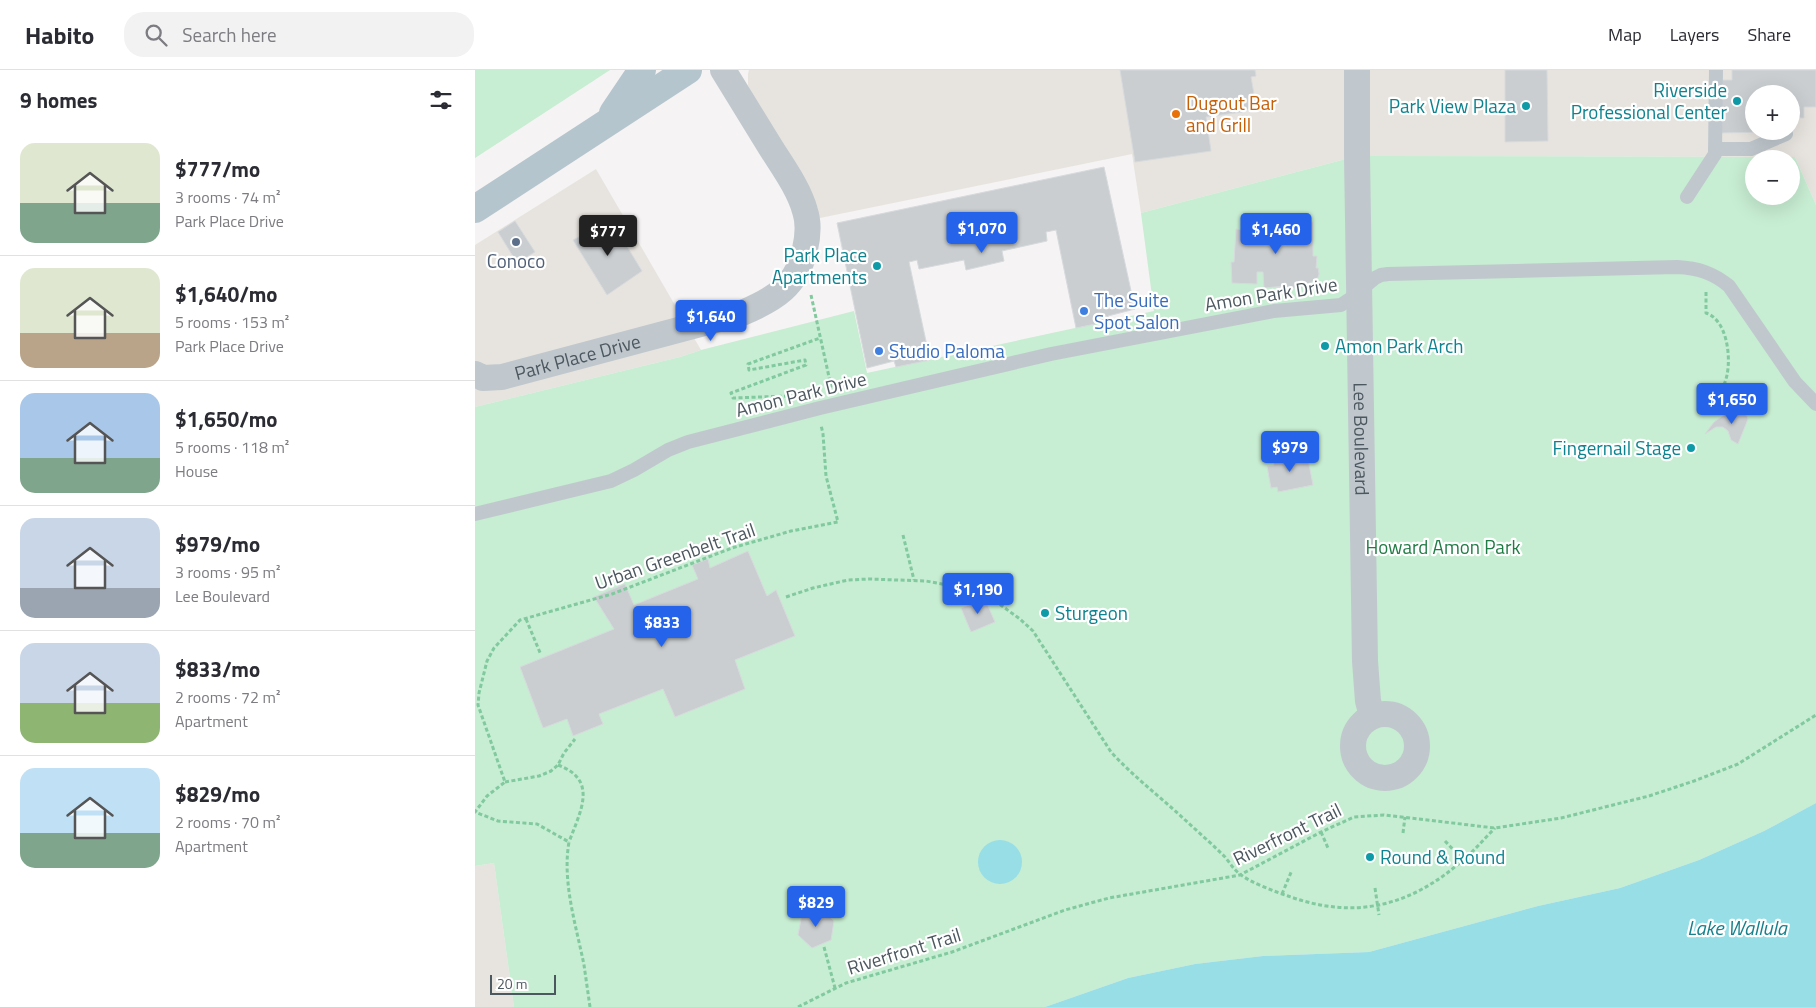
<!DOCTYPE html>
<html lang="en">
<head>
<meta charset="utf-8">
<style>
	:root { --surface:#fff; --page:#f2f2f3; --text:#2b2b33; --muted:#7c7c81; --line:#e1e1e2; --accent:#2563eb }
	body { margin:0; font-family:"Titillium Web",sans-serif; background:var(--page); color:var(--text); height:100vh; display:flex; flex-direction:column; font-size:19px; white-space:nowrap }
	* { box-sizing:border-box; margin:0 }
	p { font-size:16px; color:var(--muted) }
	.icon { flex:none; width:28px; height:28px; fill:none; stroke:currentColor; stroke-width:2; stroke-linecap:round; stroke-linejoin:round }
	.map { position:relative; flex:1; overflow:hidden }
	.sheet { display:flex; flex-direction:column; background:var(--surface); width:475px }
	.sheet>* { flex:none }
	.controls { position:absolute; left:1270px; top:15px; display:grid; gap:10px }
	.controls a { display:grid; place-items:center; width:55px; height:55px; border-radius:50%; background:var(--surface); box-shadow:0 5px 20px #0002; font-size:25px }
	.scale { position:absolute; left:15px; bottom:12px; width:66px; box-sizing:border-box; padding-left:5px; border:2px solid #4c585f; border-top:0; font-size:14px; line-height:18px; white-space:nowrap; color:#4c585f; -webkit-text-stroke:4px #fff; paint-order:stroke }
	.price { position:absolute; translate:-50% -42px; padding:0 11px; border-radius:5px; background:var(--accent); color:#fff; font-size:16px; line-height:32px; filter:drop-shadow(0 1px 2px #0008) }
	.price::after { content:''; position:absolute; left:50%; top:30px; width:15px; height:11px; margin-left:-8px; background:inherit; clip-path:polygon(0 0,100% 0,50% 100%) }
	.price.current { background:#222; color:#fff }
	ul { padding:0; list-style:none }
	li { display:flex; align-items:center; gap:15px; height:125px; padding:0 20px }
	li+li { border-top:1px solid var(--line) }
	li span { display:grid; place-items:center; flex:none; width:140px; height:100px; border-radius:15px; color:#555 }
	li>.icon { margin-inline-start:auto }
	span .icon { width:60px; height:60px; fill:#fffc; stroke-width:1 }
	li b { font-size:21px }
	h2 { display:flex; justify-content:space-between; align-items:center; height:60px; padding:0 20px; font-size:21px }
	header { display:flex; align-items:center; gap:30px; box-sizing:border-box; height:70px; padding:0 25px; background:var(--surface); border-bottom:1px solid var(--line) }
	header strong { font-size:24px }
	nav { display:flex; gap:28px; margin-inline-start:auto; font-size:18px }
	.search { width:350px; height:45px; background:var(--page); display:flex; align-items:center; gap:12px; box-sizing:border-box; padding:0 18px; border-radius:20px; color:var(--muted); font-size:19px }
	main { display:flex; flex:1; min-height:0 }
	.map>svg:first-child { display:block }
	.commercial { fill:#e7e4df; fill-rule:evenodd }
	.green { fill:#c7edd2; fill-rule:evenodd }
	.water { fill:#98dee6 }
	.building { fill:#caced1; stroke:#d7dadd }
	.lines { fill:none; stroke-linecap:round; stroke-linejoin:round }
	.path { stroke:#81c99e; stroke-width:3; stroke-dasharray:4 2.5; stroke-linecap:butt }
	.lane { stroke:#c0c8ce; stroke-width:14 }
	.street { stroke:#c0c8ce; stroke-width:26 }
	.primary { stroke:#b5c5ce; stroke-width:28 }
	.culture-dot { fill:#0f9aa8; stroke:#fff; stroke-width:2 }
	.food-dot { fill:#e8710a; stroke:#fff; stroke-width:2 }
	.service-dot { fill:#5c6f8a; stroke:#fff; stroke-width:2 }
	.shop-dot { fill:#3f7fe0; stroke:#fff; stroke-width:2 }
	.labels { text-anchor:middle; stroke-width:4.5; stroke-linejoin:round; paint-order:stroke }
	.culture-label { font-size:19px; fill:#0d838f; stroke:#fff; text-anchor:end }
	.food-label { font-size:19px; fill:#c56008; stroke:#fff; text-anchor:start }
	.service-label { font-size:19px; fill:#4e5e75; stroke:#fff }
	.street-label { font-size:19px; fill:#4c585f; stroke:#fff }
	.shop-label { font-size:19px; fill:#366cbe; stroke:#fff; text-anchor:start }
	.park-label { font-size:19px; fill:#207c45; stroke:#fff }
	.water-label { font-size:20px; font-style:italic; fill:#18818e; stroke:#fff }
</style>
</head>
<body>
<header>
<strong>Habito</strong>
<div class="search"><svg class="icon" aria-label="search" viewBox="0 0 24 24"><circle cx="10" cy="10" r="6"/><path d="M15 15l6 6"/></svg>Search here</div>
<nav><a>Map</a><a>Layers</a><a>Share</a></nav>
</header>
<main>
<section class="sheet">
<h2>9 homes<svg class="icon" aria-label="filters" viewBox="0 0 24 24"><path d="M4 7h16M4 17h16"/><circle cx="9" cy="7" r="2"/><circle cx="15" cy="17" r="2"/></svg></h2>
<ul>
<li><span style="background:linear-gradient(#dfe7d0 60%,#7fa58c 0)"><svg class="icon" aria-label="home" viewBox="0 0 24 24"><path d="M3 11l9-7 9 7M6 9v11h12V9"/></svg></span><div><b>$777/mo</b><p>3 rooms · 74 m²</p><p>Park Place Drive</p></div></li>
<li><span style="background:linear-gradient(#dfe7d0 65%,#b9a48a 0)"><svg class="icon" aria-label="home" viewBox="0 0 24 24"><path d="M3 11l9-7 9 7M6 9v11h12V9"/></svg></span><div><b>$1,640/mo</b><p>5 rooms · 153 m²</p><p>Park Place Drive</p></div></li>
<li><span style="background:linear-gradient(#a9c7e8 65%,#7fa58c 0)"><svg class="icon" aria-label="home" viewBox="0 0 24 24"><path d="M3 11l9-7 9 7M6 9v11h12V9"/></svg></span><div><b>$1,650/mo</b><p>5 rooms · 118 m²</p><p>House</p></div></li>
<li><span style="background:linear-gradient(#c9d6e8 70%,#9aa5b1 0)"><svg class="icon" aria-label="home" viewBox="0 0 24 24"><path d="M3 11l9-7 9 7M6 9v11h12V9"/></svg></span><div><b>$979/mo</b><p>3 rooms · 95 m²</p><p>Lee Boulevard</p></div></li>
<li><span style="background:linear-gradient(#c9d6e8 60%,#8fb573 0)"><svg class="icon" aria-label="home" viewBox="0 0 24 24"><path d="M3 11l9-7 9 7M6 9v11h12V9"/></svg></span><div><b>$833/mo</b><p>2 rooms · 72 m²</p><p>Apartment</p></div></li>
<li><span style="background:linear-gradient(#bfe0f5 65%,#7fa58c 0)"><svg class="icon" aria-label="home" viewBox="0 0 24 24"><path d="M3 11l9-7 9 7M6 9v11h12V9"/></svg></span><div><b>$829/mo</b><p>2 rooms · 70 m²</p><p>Apartment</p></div></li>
</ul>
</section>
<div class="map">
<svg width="1341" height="937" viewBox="0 0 1341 937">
	<rect width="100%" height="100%" fill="#f5f3f3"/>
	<g class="commercial">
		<polygon points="274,0 871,0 871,89 666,143 657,84 340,149 276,23 273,15 273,4"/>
		<path d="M 894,0 L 1341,0 L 1341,135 L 1320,87 L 893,86 ZM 1279,24 L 1316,24 L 1316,61 L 1279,61 Z"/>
		<polygon points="121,99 226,280 205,287 0,337 0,175"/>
		<polygon points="19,793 39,937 0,937 0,796"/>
	</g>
	<g class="green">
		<polygon points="0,0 135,0 0,88"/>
		<path d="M 893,86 L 1320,87 L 1341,135 L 1341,733 L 1289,761 L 1224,790 L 1145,818 L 1063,836 L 894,882 L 788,886 L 720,894 L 653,908 L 570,937 L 39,937 L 19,793 L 0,796 L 0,337 L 205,287 L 226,280 L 379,241 L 392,303 L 679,241 L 666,143 L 871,89 ZM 1279,89 L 1316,89 L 1316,126 L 1279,126 Z"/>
	</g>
	<g class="water">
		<polygon points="1341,733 1341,937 570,937 653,908 720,894 788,886 894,882 1063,836 1145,818 1224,790 1289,761"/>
		<circle cx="525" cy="792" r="22"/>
	</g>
	<g class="building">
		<polygon points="645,0 780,0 781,6 776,7 780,30 779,36 768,42 731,47 736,81 660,92"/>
		<polygon points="1030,0 1072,0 1073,71 1030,72"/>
		<polygon points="1257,0 1341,0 1341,37 1329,37 1329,48 1316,48 1316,24 1279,24 1279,61 1288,62 1245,63 1247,10 1257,10"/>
		<polygon points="629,97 660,239 633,246 634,251 601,258 581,160 571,162 572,171 527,181 529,191 491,200 489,190 444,199 442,190 434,192 455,290 421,297 419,291 392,298 362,153"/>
		<polygon points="136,150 167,201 132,225 98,170"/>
		<polygon points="40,151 60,182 42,193 23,162"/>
		<polygon points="804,151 838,152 838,186 842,186 841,198 843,198 844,204 842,210 834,213 834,216 811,219 811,216 789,218 788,202 782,202 782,214 757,213 756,192 759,192 761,159 768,160 771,156 804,158"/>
		<polygon points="1266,341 1272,346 1273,349 1263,374 1256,370 1253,361 1248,357 1241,357 1230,364 1239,352 1249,345 1256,342"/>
		<polygon points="832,384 838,415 803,422 802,417 796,418 792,396 799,395 798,391"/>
		<polygon points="273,481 292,526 301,520 320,566 260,590 270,619 200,647 188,619 124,644 128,654 98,666 92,649 68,658 45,597 139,559 119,527 150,514 159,535 223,509 217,495 233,489 235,498"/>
		<polygon points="510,529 520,552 496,562 486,538"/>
		<polygon points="347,838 359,851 356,870 337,878 323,865 327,844"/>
	</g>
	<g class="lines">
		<g class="path">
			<path d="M 1231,222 L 1231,243 C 1252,250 1256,286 1252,305 C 1249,319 1241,331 1234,344"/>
			<polyline points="336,225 356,316 352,317"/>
			<polyline points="313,326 258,328 256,323 331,295 330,290 274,300 273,294 345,268"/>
			<polyline points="428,465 439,510"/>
			<path d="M 311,527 L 338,518 L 373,510 L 394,509 L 451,511 L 498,520 L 516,528 L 545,549 L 558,561 L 636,682 C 658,706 684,726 708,748 C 722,761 737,774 750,787 C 755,793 759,800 765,804 C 774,812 801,822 813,826 C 879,850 935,837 988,790 C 999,781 1009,769 1020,758"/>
			<polyline points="51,549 66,585"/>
			<path d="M 83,695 C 124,710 105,742 94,772"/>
			<polyline points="30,712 64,706 76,701 83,695 89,683 100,669"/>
			<polyline points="846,762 853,778"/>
			<polyline points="928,763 930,747"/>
			<polyline points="970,771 988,790"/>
			<polyline points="900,818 904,845"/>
			<polyline points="807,824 817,800"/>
			<polyline points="349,877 360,918"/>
			<path d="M 115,937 C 113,923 111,909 109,895 C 101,855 87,812 94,772 L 62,754 L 23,751 L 0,742 L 12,726 L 30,712 L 3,635 L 4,623 L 12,591 L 19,578 L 45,550 L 137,524 L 257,478 L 316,461 L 363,452 L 351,406 L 348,364 L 346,355"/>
			<polyline points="323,937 371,913 477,882 590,840 634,828 765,805 846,762 879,747 909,745 1020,758 1086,748 1174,726 1219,711 1263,694 1341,645"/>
		</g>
		<g class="lane">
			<polyline points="1240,79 1276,79 1311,64"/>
			<polyline points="1212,127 1240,84 1241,0"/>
			<path d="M 0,444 L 136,411 L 159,400 L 193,380 L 213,372 L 345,338 L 576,284 L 799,241 L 866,235 L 875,229 L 900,208 L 906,205 L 913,204 L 1202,197 C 1223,198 1238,203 1254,216 L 1320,312 L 1341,334"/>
		</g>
		<g class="street">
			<path id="s1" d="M 882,0 L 882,86 L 890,591 L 893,631 L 897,646"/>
			<path id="s2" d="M 0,304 L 8,308 L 27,307 L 267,243 C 300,229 322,216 330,179 C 333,166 334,153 330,141 C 324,119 308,97 296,78 C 280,52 264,26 248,0"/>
			<circle cx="910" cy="676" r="32"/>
		</g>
		<g class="primary">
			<polyline points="138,43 167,0"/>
			<polyline points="0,139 213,0"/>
		</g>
	</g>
	<g class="culture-dot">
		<circle cx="1262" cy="31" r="5"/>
		<circle cx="1051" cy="36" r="5"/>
		<circle cx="402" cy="196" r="5"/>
		<circle cx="850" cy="276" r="5"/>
		<circle cx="1216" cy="378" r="5"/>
		<circle cx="570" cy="543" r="5"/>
		<circle cx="895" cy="787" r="5"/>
	</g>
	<circle class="food-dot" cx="701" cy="44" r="5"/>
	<circle class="service-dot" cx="41" cy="172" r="5"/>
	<g class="shop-dot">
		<circle cx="609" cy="241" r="5"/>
		<circle cx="404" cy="281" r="5"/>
	</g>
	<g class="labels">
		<g class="culture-label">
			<text x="1252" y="27">Riverside<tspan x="1252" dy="22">Professional Center</tspan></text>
			<text x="1041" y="43">Park View Plaza</text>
			<text x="392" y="192">Park Place<tspan x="392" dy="22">Apartments</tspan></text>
			<text x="860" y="283" text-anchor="start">Amon Park Arch</text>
			<text x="1206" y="385">Fingernail Stage</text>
			<text x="580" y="550" text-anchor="start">Sturgeon</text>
			<text x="905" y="794" text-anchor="start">Round &amp; Round</text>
		</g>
		<g class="food-label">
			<text x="711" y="40">Dugout Bar<tspan x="711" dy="22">and Grill</tspan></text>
		</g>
		<g class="service-label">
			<text x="41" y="198">Conoco</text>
		</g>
		<g class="street-label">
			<text transform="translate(796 224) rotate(-9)" y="7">Amon Park Drive</text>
			<text dy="7" stroke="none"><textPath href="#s2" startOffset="106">Park Place Drive</textPath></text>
			<text transform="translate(326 324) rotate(-14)" y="7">Amon Park Drive</text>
			<text dy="7" stroke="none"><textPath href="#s1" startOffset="369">Lee Boulevard</textPath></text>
			<text transform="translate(200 486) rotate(-19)" y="7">Urban Greenbelt Trail</text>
			<text transform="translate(812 764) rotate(-26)" y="7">Riverfront Trail</text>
			<text transform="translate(429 881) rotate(-17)" y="7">Riverfront Trail</text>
		</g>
		<g class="shop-label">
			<text x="619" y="237">The Suite<tspan x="619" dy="22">Spot Salon</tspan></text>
			<text x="414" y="288">Studio Paloma</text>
		</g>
		<g class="park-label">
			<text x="968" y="484">Howard Amon Park</text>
		</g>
		<g class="water-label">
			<text x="1262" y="865">Lake Wallula</text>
		</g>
	</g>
</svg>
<div class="controls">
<a>+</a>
<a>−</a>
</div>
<div class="scale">20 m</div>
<b class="price" style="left:507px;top:184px">$1,070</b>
<b class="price" style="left:801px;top:185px">$1,460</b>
<b class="price current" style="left:133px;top:187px">$777</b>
<b class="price" style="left:236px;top:272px">$1,640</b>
<b class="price" style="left:1257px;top:355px">$1,650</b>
<b class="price" style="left:815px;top:403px">$979</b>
<b class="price" style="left:503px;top:545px">$1,190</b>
<b class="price" style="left:187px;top:578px">$833</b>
<b class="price" style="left:341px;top:858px">$829</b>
</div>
</main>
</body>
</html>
